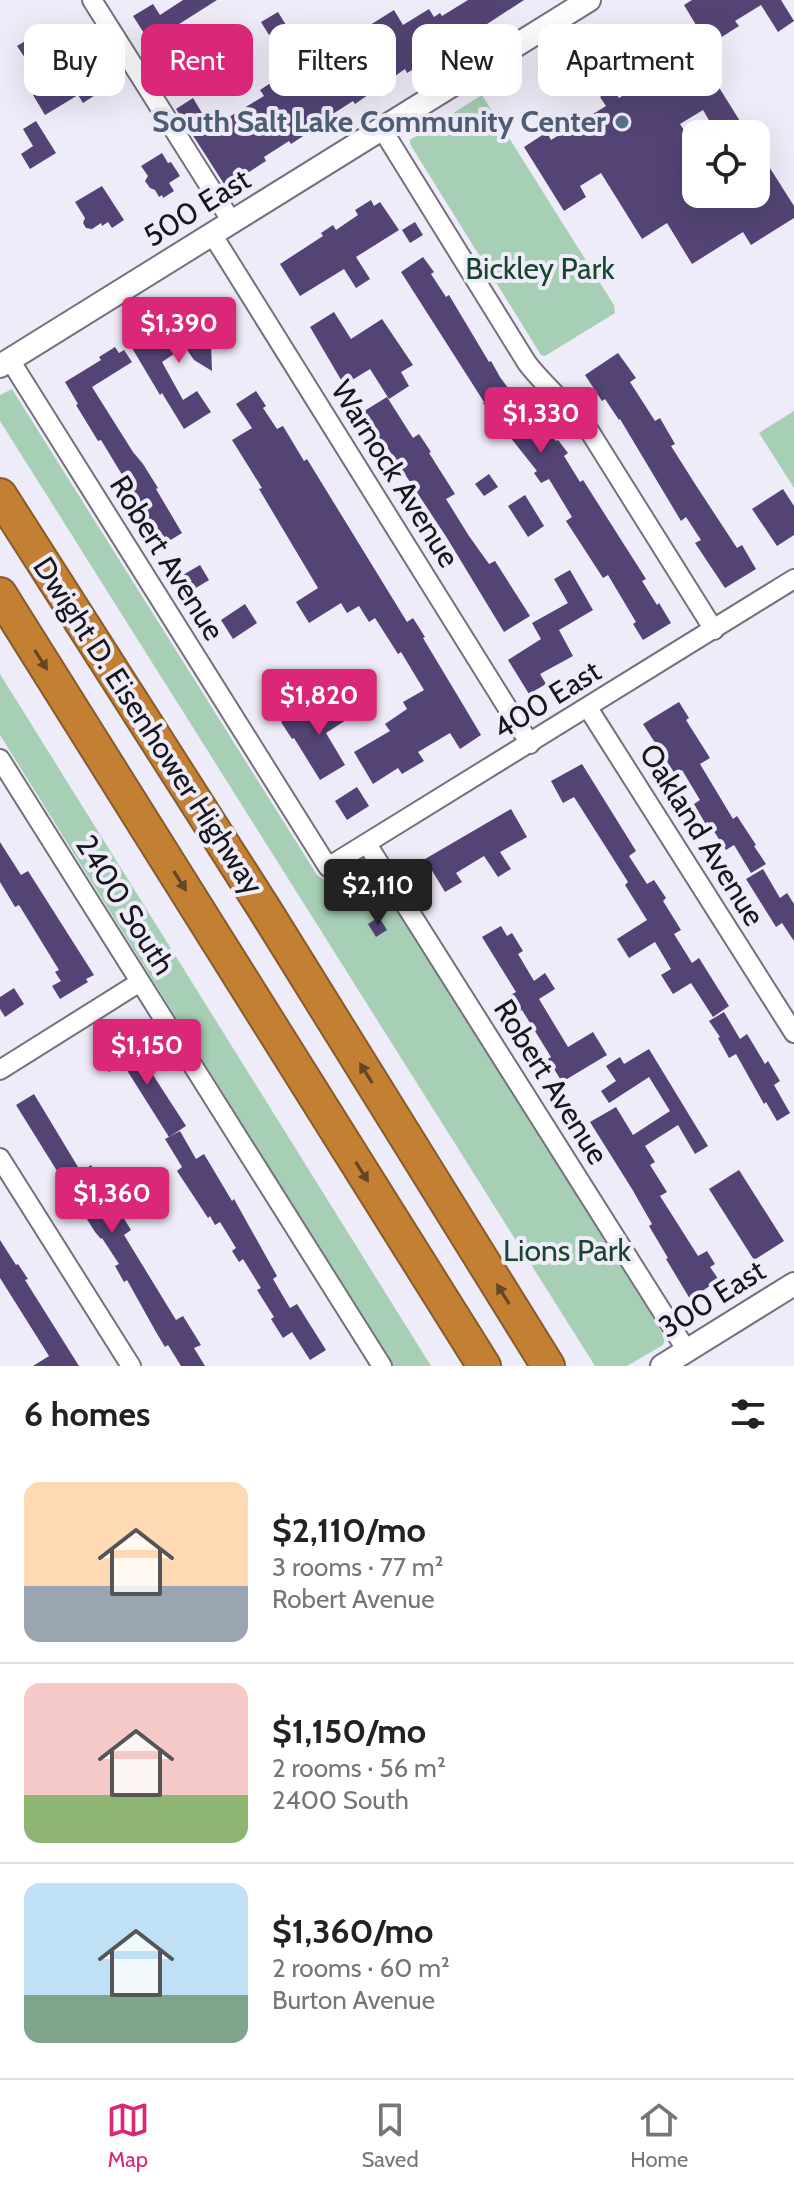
<!DOCTYPE html>
<html lang="en">
<head>
<meta charset="utf-8">
<style>
	:root { --surface:#fff; --page:#f2f2f2; --text:#222; --muted:#767676; --line:#e0e0e0; --accent:#db2777 }
	body { margin:0; font-family:Cabin,sans-serif; background:var(--page); color:var(--text); height:100vh; display:flex; flex-direction:column; font-size:30px; white-space:nowrap }
	* { box-sizing:border-box; margin:0 }
	p { font-size:26px; color:var(--muted) }
	.icon { flex:none; width:44px; height:44px; fill:none; stroke:currentColor; stroke-width:2; stroke-linecap:round; stroke-linejoin:round }
	.map { position:relative; height:1366px; overflow:hidden }
	.drawer { display:flex; flex-direction:column; background:var(--surface); flex:1 }
	.drawer>* { flex:none }
	.banner { position:absolute; left:24px; top:24px; width:746px; height:72px; display:flex; gap:16px }
	.buttons { position:absolute; left:682px; top:120px; display:grid; gap:16px }
	.buttons a { display:grid; place-items:center; width:88px; height:88px; border-radius:16px; background:var(--surface); box-shadow:0 8px 32px #0002; font-size:40px }
	.price { position:absolute; translate:-50% -68px; padding:0 18px; border-radius:8px; background:var(--accent); color:#fff; font-size:26px; line-height:52px; filter:drop-shadow(0 2px 4px #0008) }
	.price::after { content:''; position:absolute; left:50%; top:48px; width:24px; height:18px; margin-left:-12px; background:inherit; clip-path:polygon(0 0,100% 0,50% 100%) }
	.price.selected { background:#222; color:#fff }
	ul { padding:0; list-style:none }
	li { display:flex; align-items:center; gap:24px; height:200px; padding:0 24px }
	li+li { border-top:2px solid var(--line) }
	li span { display:grid; place-items:center; flex:none; width:224px; height:160px; border-radius:16px; color:#555 }
	li>.icon { margin-inline-start:auto }
	span .icon { width:96px; height:96px; fill:#fffc; stroke-width:1 }
	li b { font-size:34px }
	h2 { display:flex; justify-content:space-between; align-items:center; height:96px; padding:0 24px; font-size:34px }
	.pill { padding:0 28px; border-radius:16px; background:var(--surface); box-shadow:0 8px 32px #0002; font-size:28px; line-height:72px }
	.pill.selected { background:var(--accent); color:#fff }
	.dock { display:flex; justify-content:space-around; align-items:center; height:112px; border-top:2px solid var(--line); background:var(--surface); font-size:22px; color:var(--muted) }
	.dock a { display:grid; justify-items:center; gap:4px }
	.dock .selected { color:var(--accent) }
	.map>svg:first-child { display:block }
	.green { fill:#a6cfb5 }
	.building { fill:#534475 }
	.lines { fill:none; stroke-linecap:round; stroke-linejoin:round }
	.minor-casing { stroke:#74717d; stroke-width:22 }
	.tertiary-casing { stroke:#74717d; stroke-width:26 }
	.motorway-casing { stroke:#875b2b; stroke-width:36 }
	.minor { stroke:#fff; stroke-width:18 }
	.tertiary { stroke:#fff; stroke-width:22 }
	.motorway { stroke:#c38033; stroke-width:32 }
	.oneway { fill:#644626 }
	.service-dot { fill:#5c6f8a; stroke:#efecf9; stroke-width:3 }
	.labels { text-anchor:middle; stroke-width:8; stroke-linejoin:round; paint-order:stroke }
	.service-label { font-size:30px; font-weight:bold; fill:#4e5e75; stroke:#efecf9; text-anchor:end }
	.street-label { font-size:30px; fill:#17161b; stroke:#efecf9 }
	.park-label { font-size:30px; fill:#17452d; stroke:#efecf9 }
</style>
</head>
<body>
<div class="map">
<svg width="794" height="1366" viewBox="0 0 794 1366">
	<rect width="100%" height="100%" fill="#efecf9"/>
	<g class="green">
		<polygon points="482,95 614,305 615,313 545,356 541,355 410,144 410,140"/>
		<path d="M 12,389 L 317,875 C 346,897 354,856 376,877 L 657,1324 L 665,1339 L 663,1345 L 627,1366 L 595,1366 L 0,421 L 0,395 Z"/>
		<polygon points="794,411 794,488 759,433"/>
		<polygon points="0,674 431,1366 393,1366 0,735"/>
	</g>
	<g class="building">
		<polygon points="183,0 217,0 176,26 200,64 184,73 159,34 149,41 133,16 153,4 160,15"/>
		<polygon points="468,0 524,0 481,28 479,24 456,38 459,43 438,55 438,54 407,73 405,69 355,104 353,101 328,117 331,121 313,133 311,131 291,144 289,141 264,157 266,161 226,187 176,109 193,98 211,128 264,96 260,90 278,78 280,82 330,51 326,45 340,36 343,42 394,10 403,25 429,9 434,17 440,13 442,16"/>
		<polygon points="692,0 781,0 794,21 778,32 761,5 735,21 739,26 706,47 696,32 699,30 684,5"/>
		<polygon points="278,12 286,25 269,35 261,22"/>
		<polygon points="63,30 74,48 54,61 42,43"/>
		<polygon points="32,37 42,52 27,61 17,46"/>
		<polygon points="692,44 748,134 717,134 703,110 680,124 696,149 696,194 756,194 756,146 794,206 794,218 751,245 743,232 692,264 667,223 642,239 601,173 580,186 586,197 564,211 524,147 547,132 551,140 606,106 600,97 613,89 619,98 672,64 669,58"/>
		<polygon points="88,69 98,85 96,86 100,92 83,103 78,95 45,115 33,95 71,71 74,77"/>
		<polygon points="36,121 56,153 30,169 21,154 33,146 23,129"/>
		<polygon points="162,153 168,163 171,162 180,176 169,183 174,191 163,198 162,195 159,197 155,190 150,188 145,181 148,176 141,166"/>
		<polygon points="102,186 124,220 112,228 108,222 102,226 101,223 92,229 86,228 83,223 85,218 75,202"/>
		<polygon points="371,200 374,206 380,202 399,230 356,257 370,279 356,288 344,269 300,296 280,264 323,236 321,233 333,225 336,230 358,215 355,210"/>
		<polygon points="415,222 423,235 410,243 402,230"/>
		<polygon points="423,257 434,272 431,274 446,297 449,295 489,362 491,361 500,377 516,399 513,401 533,428 540,422 556,441 558,440 568,453 564,456 580,482 583,480 646,579 642,581 657,605 659,603 671,623 643,640 633,624 636,622 608,575 603,578 566,521 572,517 549,479 541,483 534,473 537,471 483,403 484,402 401,272"/>
		<polygon points="334,312 351,339 382,319 413,365 401,372 409,386 389,399 370,369 344,385 310,327"/>
		<polygon points="201,313 205,320 210,316 212,371 194,360 185,347 180,350 166,342 174,354 162,362 183,400 197,391 211,412 184,429 162,393 160,395 132,348 153,334 158,341"/>
		<polygon points="115,347 119,353 124,350 132,362 92,387 133,452 143,464 158,488 156,489 182,533 164,544 101,440 98,441 76,405 78,404 65,382 101,360 99,357"/>
		<polygon points="618,353 636,378 630,382 655,421 660,418 675,444 671,446 697,487 737,548 742,545 756,569 725,588 695,543 701,540 686,517 681,521 620,419 619,420 605,399 602,401 585,375"/>
		<polygon points="256,391 266,406 263,408 277,429 283,426 304,461 307,459 407,622 413,618 425,637 423,638 462,703 481,735 460,749 450,733 418,752 424,761 402,774 398,768 373,784 354,752 390,731 385,724 407,709 403,702 424,690 401,652 398,654 375,618 369,622 359,606 347,613 341,603 309,623 296,602 318,588 259,489 262,488 232,440 252,428 236,404"/>
		<polygon points="387,397 413,438 419,434 431,452 429,453 455,494 446,499 469,536 489,564 495,561 530,616 504,632 447,538 385,444 382,446 361,413"/>
		<polygon points="489,474 498,487 484,496 475,484"/>
		<polygon points="783,489 794,506 794,535 777,546 752,509"/>
		<polygon points="525,495 544,526 528,537 508,506"/>
		<polygon points="200,565 209,580 191,591 181,576"/>
		<polygon points="570,570 593,610 559,630 573,656 540,674 546,684 529,694 508,660 541,639 532,623 568,603 554,579"/>
		<polygon points="245,604 257,623 233,639 221,620"/>
		<polygon points="348,700 357,713 326,733 345,765 320,780 294,738 292,739 281,722 306,706 316,721"/>
		<polygon points="679,702 689,718 686,720 710,758 700,764 733,819 737,816 756,845 754,846 766,864 751,873 734,845 726,850 708,822 705,823 694,804 700,800 682,770 675,774 643,724"/>
		<polygon points="582,764 636,851 629,856 647,884 654,880 666,898 663,901 681,930 674,934 692,963 699,958 729,1006 713,1017 691,983 673,994 661,975 671,969 655,942 629,958 617,939 647,920 625,885 628,882 574,797 563,803 551,781"/>
		<polygon points="357,787 369,806 347,820 335,801"/>
		<polygon points="511,809 527,837 500,852 511,869 498,877 484,856 456,873 462,882 445,892 425,859"/>
		<polygon points="0,842 21,875 28,871 94,975 86,979 88,982 60,999 52,986 61,981 55,972 59,970 19,905 15,907 0,882"/>
		<polygon points="763,869 780,898 787,893 794,904 794,941 782,923 776,927 746,879"/>
		<polygon points="379,917 387,930 376,937 368,924"/>
		<polygon points="501,926 507,936 512,933 523,951 518,954 534,981 545,973 555,989 539,999 568,1047 593,1032 607,1055 562,1082 548,1059 551,1057 522,1010 519,1012 509,996 516,992 482,937"/>
		<polygon points="14,988 24,1004 5,1017 0,1009 0,997"/>
		<polygon points="724,1012 740,1039 747,1034 765,1064 768,1061 780,1081 774,1085 790,1113 777,1121 766,1102 764,1104 736,1054 729,1058 718,1038 720,1037 709,1021"/>
		<polygon points="133,1044 186,1126 169,1137 123,1064 109,1072 101,1060 125,1045 126,1048"/>
		<polygon points="649,1049 708,1146 695,1154 678,1125 645,1146 655,1162 650,1165 667,1192 660,1196 698,1256 707,1251 715,1264 710,1267 719,1280 690,1299 666,1259 668,1258 649,1226 652,1224 632,1189 590,1122 616,1107 633,1135 670,1111 649,1077 609,1103 601,1091 616,1081 606,1066 620,1057 624,1064"/>
		<polygon points="34,1094 81,1172 91,1165 131,1230 124,1235 176,1320 183,1316 201,1345 194,1348 205,1366 181,1366 168,1345 165,1347 156,1332 127,1280 124,1282 115,1266 119,1264 102,1238 101,1239 95,1232 16,1105"/>
		<polygon points="180,1131 196,1159 204,1154 232,1201 234,1199 277,1276 273,1279 290,1308 297,1304 326,1350 310,1360 292,1332 283,1338 271,1319 274,1317 257,1290 261,1288 243,1259 239,1262 232,1251 236,1248 220,1222 215,1225 210,1216 208,1218 177,1171 182,1167 165,1139"/>
		<polygon points="739,1170 784,1241 754,1260 709,1189"/>
		<polygon points="0,1240 16,1265 18,1264 28,1279 25,1280 79,1366 33,1366 49,1356 0,1278"/>
	</g>
	<g class="lines">
		<defs>
			<g id="minor">
				<polyline points="92,0 232,222"/>
				<path d="M 382,129 L 527,363 C 546,388 571,407 590,432 L 714,630"/>
				<polyline points="212,234 530,744"/>
				<polyline points="10,360 328,867 794,579"/>
				<polyline points="588,708 794,1033"/>
				<polyline points="0,759 382,1366"/>
				<polyline points="367,844 687,1351"/>
				<polyline points="0,1070 140,982"/>
				<polyline points="0,1158 131,1366"/>
			</g>
			<g id="tertiary">
				<polyline points="0,366 589,0"/>
				<polyline points="662,1366 794,1284"/>
			</g>
			<g id="motorway">
				<polyline points="0,495 265,910 548,1366"/>
				<polyline points="0,594 484,1366"/>
			</g>
		</defs>
		<use href="#minor" class="minor-casing"/>
		<use href="#tertiary" class="tertiary-casing"/>
		<use href="#motorway" class="motorway-casing"/>
		<use href="#minor" class="minor"/>
		<use href="#tertiary" class="tertiary"/>
		<use href="#motorway" class="motorway"/>
	</g>
	<defs><path id="oneway-solid" d="M-6-.8H1V-3.2L6.5 0L1 3.2V.8H-6Z" transform="scale(2)"/></defs>
	<g class="oneway">
		<use href="#oneway-solid" transform="translate(41 660) rotate(58)"/>
		<use href="#oneway-solid" transform="translate(180 881) rotate(58)"/>
		<use href="#oneway-solid" transform="translate(366 1073) rotate(-122)"/>
		<use href="#oneway-solid" transform="translate(362 1172) rotate(58)"/>
		<use href="#oneway-solid" transform="translate(503 1294) rotate(-122)"/>
	</g>
	<circle class="service-dot" cx="622" cy="122" r="8"/>
	<g class="labels">
		<g class="service-label">
			<text x="606" y="132">South Salt Lake Community Center</text>
		</g>
		<g class="street-label">
			<text transform="translate(197 208) rotate(-32)" y="10">500 East</text>
			<text transform="translate(395 474) rotate(58)" y="10">Warnock Avenue</text>
			<text transform="translate(167 558) rotate(58)" y="10">Robert Avenue</text>
			<text transform="translate(547 700) rotate(-32)" y="10">400 East</text>
			<text transform="translate(148 726) rotate(57)" y="10">Dwight D. Eisenhower Highway</text>
			<text transform="translate(702 835) rotate(58)" y="10">Oakland Avenue</text>
			<text transform="translate(125 905) rotate(58)" y="10">2400 South</text>
			<text transform="translate(551 1082) rotate(58)" y="10">Robert Avenue</text>
			<text transform="translate(712 1299) rotate(-32)" y="10">300 East</text>
		</g>
		<g class="park-label">
			<text x="540" y="279">Bickley Park</text>
			<text x="567" y="1261">Lions Park</text>
		</g>
	</g>
</svg>
<div class="buttons">
<a><svg class="icon" aria-label="locate" viewBox="0 0 24 24"><circle cx="12" cy="12" r="6"/><path d="M12 2v4M12 18v4M2 12h4M18 12h4"/></svg></a>
</div>
<b class="price" style="left:179px;top:365px">$1,390</b>
<b class="price" style="left:541px;top:455px">$1,330</b>
<b class="price" style="left:319px;top:737px">$1,820</b>
<b class="price selected" style="left:378px;top:927px">$2,110</b>
<b class="price" style="left:147px;top:1087px">$1,150</b>
<b class="price" style="left:112px;top:1235px">$1,360</b>
<div class="banner">
<a class="pill">Buy</a>
<a class="pill selected">Rent</a>
<a class="pill">Filters</a>
<a class="pill">New</a>
<a class="pill">Apartment</a>
</div>
</div>
<section class="drawer">
<h2>6 homes<svg class="icon" aria-label="filters" viewBox="0 0 24 24"><path d="M4 7h16M4 17h16"/><circle cx="9" cy="7" r="2"/><circle cx="15" cy="17" r="2"/></svg></h2>
<ul>
<li><span style="background:linear-gradient(#ffd9b3 65%,#9aa5b1 0)"><svg class="icon" aria-label="home" viewBox="0 0 24 24"><path d="M3 11l9-7 9 7M6 9v11h12V9"/></svg></span><div><b>$2,110/mo</b><p>3 rooms · 77 m²</p><p>Robert Avenue</p></div></li>
<li><span style="background:linear-gradient(#f6c9c9 70%,#8fb573 0)"><svg class="icon" aria-label="home" viewBox="0 0 24 24"><path d="M3 11l9-7 9 7M6 9v11h12V9"/></svg></span><div><b>$1,150/mo</b><p>2 rooms · 56 m²</p><p>2400 South</p></div></li>
<li><span style="background:linear-gradient(#bfe0f5 70%,#7fa58c 0)"><svg class="icon" aria-label="home" viewBox="0 0 24 24"><path d="M3 11l9-7 9 7M6 9v11h12V9"/></svg></span><div><b>$1,360/mo</b><p>2 rooms · 60 m²</p><p>Burton Avenue</p></div></li>
</ul>
</section>
<nav class="dock">
<a class="selected"><svg class="icon" aria-label="map" viewBox="0 0 24 24"><path d="M3 6l6-2 6 2 6-2v14l-6 2-6-2-6 2zM9 4v14M15 6v14"/></svg>Map</a>
<a><svg class="icon" aria-label="saved" viewBox="0 0 24 24"><path d="M7 4h10v16l-5-4-5 4z"/></svg>Saved</a>
<a><svg class="icon" aria-label="home" viewBox="0 0 24 24"><path d="M3 11l9-7 9 7M6 9v11h12V9"/></svg>Home</a>
</nav>
</body>
</html>
